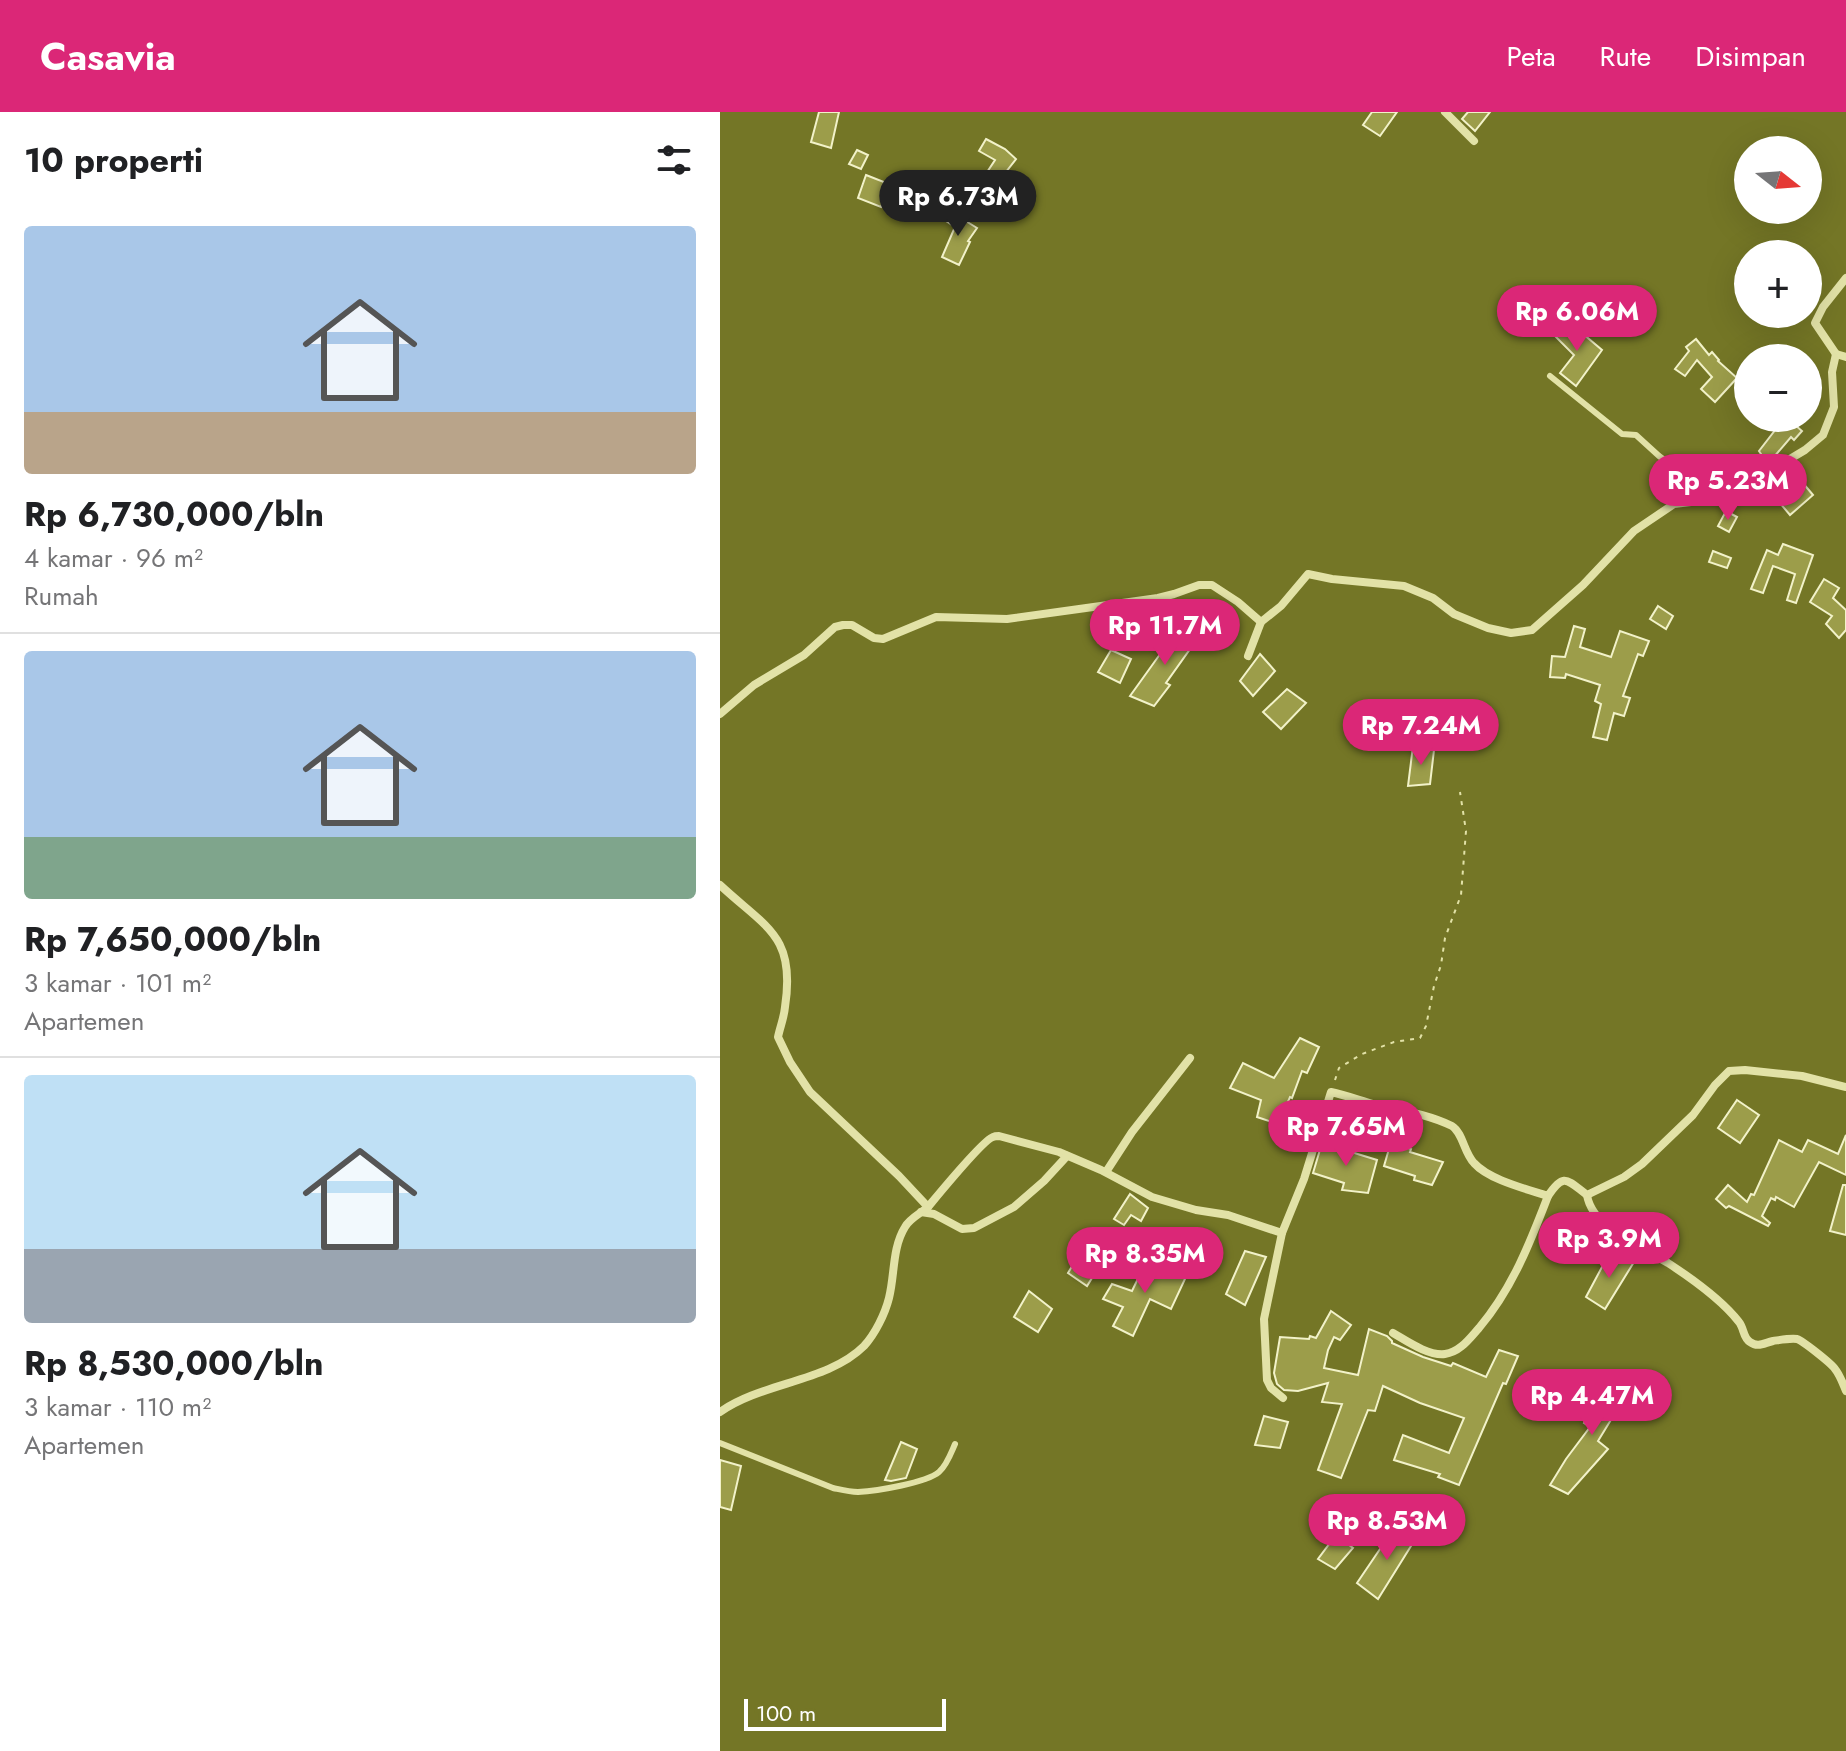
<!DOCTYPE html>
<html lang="id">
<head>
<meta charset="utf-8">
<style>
	:root { --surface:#fff; --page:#f6f6f6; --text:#202124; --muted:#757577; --line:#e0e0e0; --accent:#db2777 }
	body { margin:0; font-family:Jost,sans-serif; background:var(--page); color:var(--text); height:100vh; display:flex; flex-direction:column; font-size:30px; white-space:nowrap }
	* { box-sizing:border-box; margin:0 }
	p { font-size:26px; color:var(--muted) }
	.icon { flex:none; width:44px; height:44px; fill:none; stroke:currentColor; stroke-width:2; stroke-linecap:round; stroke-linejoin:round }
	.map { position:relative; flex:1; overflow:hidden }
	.details { display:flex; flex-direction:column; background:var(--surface); width:720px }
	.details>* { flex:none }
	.needle { width:52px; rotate:107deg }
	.fabs { position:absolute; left:1014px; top:24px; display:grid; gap:16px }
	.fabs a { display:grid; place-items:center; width:88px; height:88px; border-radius:50%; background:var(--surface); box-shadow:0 8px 32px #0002; font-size:40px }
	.scale { position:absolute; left:24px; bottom:20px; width:202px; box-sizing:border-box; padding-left:8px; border:4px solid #fff; border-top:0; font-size:22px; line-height:28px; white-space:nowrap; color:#fff; -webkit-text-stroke:6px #747626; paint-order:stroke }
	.price { position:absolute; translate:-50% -68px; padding:0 18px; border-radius:28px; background:var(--accent); color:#fff; font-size:26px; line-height:52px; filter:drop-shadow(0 2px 4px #0008) }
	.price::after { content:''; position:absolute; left:50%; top:48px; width:24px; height:18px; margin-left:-12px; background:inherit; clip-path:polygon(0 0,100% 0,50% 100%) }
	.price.on { background:#222; color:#fff }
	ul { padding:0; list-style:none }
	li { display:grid; align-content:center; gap:16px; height:424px; padding:0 24px }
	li+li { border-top:2px solid var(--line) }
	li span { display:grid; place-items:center; height:248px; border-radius:8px; color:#555 }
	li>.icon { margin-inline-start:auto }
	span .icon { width:144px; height:144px; fill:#fffc; stroke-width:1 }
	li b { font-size:34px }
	h2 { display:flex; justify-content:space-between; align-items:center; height:96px; padding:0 24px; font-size:34px }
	header { display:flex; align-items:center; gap:48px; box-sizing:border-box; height:112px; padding:0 40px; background:var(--accent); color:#fff }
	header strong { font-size:38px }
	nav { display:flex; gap:44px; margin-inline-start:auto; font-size:28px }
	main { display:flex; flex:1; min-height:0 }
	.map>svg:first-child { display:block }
	.building { fill:#9c9d4a; stroke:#f2f2c9; stroke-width:2 }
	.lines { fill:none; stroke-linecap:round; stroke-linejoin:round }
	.path { stroke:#e2e2a7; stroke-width:2; stroke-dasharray:4 6; stroke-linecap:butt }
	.service { stroke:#e2e2a7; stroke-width:6 }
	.minor { stroke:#e2e2a7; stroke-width:8 }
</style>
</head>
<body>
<header>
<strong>Casavia</strong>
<nav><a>Peta</a><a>Rute</a><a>Disimpan</a></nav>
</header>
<main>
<section class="details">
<h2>10 properti<svg class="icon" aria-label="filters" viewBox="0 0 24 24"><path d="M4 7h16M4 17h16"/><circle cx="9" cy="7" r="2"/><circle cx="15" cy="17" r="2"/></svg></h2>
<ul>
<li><span style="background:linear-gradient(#a9c7e8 75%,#b9a48a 0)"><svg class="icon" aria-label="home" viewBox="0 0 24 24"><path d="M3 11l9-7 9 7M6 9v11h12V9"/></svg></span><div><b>Rp 6,730,000/bln</b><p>4 kamar · 96 m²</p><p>Rumah</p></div></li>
<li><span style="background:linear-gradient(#a9c7e8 75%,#7fa58c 0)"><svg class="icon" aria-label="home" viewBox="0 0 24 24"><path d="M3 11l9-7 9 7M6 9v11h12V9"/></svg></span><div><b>Rp 7,650,000/bln</b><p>3 kamar · 101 m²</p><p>Apartemen</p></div></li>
<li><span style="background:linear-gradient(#bfe0f5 70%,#9aa5b1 0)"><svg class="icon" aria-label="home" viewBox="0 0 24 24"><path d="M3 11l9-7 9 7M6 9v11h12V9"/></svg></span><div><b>Rp 8,530,000/bln</b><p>3 kamar · 110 m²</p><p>Apartemen</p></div></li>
</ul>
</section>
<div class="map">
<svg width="1126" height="1639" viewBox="0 0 1126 1639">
	<rect width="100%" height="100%" fill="#747626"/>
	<g class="building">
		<polygon points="99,0 119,0 111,36 91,30"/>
		<polygon points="652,0 677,0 660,24 643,13"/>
		<polygon points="748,0 770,0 755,19 742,7"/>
		<polygon points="266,27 285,37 296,47 286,60 291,63 276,85 258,74 275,48 259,39"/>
		<polygon points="137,38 148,43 141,57 129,52"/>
		<polygon points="146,63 169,72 161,95 138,86"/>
		<polygon points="228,98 257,116 248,129 250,130 239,153 222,145 235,115 223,107"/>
		<polygon points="842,211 852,221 856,216 882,238 856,274 840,261 854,243 832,221"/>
		<polygon points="976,227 989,243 992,240 999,248 998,249 1017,266 995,290 981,277 992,265 977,248 965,264 955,257 969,239 966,235"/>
		<polygon points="1067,306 1082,319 1074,328 1071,325 1048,352 1039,339 1056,317 1057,318"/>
		<polygon points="1077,364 1093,383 1070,403 1054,384"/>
		<polygon points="1006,399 1017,405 1009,420 998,414"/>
		<polygon points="1063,432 1093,443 1076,491 1067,488 1075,462 1053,454 1043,481 1031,477 1047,438 1058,443"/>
		<polygon points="993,439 1011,446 1007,456 989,450"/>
		<polygon points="1104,467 1119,476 1113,486 1126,498 1126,518 1119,526 1106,512 1112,504 1090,490"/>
		<polygon points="938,494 953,504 946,517 930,507"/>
		<polygon points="461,513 480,523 446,571 450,573 434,594 410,584"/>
		<polygon points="854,514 865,517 860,535 891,545 900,519 929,529 923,544 918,542 903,584 910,586 904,604 894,601 887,628 873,625 881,592 875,589 880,573 846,562 845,566 830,565 832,544 845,545"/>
		<polygon points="391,538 411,547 400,571 378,560"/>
		<polygon points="540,542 555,559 533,584 520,569"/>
		<polygon points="567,577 586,591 561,617 543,600"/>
		<polygon points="718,594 731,598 722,627 710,623"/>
		<polygon points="693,634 714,638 710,672 688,674"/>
		<polygon points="580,926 599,935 587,961 582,959 572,986 570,985 558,1012 537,1005 541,988 510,976 523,951 554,966"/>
		<polygon points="1017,988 1039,1003 1020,1031 998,1016"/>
		<polygon points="1126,1023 1126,1063 1099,1050 1074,1095 1056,1085 1055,1088 1051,1086 1042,1104 1050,1111 1048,1114 1009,1094 1006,1096 996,1087 1008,1073 1027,1090 1031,1082 1034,1083 1059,1028 1082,1040 1088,1028 1118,1042"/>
		<polygon points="671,1030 691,1037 690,1040 723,1050 712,1073 694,1068 695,1064 664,1054"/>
		<polygon points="602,1031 657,1048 648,1081 622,1078 624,1071 593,1061"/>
		<polygon points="1123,1073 1126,1073 1126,1123 1110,1119"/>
		<polygon points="410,1082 428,1096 421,1109 411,1103 404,1113 394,1107"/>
		<polygon points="363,1136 382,1150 367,1174 348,1161"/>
		<polygon points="525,1139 546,1145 525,1193 506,1182"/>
		<polygon points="890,1140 914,1150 885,1197 866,1185"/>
		<polygon points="428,1146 465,1167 451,1197 430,1187 413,1224 393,1214 403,1195 383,1187 392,1172 412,1179"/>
		<polygon points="309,1179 332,1197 318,1220 294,1205"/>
		<polygon points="611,1199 631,1213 620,1228 614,1225 608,1238 604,1256 638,1263 649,1217 667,1224 672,1229 672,1231 703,1245 731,1254 733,1251 766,1265 779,1238 798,1244 786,1272 783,1271 739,1373 718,1365 720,1362 674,1348 683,1323 729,1341 744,1306 700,1291 663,1274 655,1299 648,1298 621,1366 598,1358 622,1292 602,1290 608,1271 578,1279 564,1278 557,1272 554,1261 560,1225 589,1227 590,1224 596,1226"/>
		<polygon points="892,1262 911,1275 878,1329 888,1337 848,1382 830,1373 846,1347 870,1315 864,1311"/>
		<polygon points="544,1304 568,1310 560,1336 535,1333"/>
		<polygon points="181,1330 197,1337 186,1366 171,1369 165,1368"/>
		<polygon points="0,1348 21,1354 11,1398 0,1395"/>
		<polygon points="677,1412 696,1426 658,1487 637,1471"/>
		<polygon points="616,1423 633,1436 615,1457 598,1447"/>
	</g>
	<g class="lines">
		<polyline class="path" points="615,968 619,956 642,942 674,930 700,926 706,914 714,874 721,853 725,826 741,783 746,719 740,680"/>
		<g class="service">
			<polyline points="830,264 902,322 916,323 939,344 970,367 1004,386"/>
			<path d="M 0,1331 L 113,1376 C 122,1378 129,1380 138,1380 C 156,1379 206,1371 219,1360 C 227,1353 231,1341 235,1332"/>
		</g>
		<g class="minor">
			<polyline points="725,0 754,29"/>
			<polyline points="1126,166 1103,195 1095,211 1116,242 1126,245"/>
			<polyline points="528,544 541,510"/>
			<polyline points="0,602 34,573 84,543 115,515 123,513 132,513 154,526 163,527 216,505 287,507 438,486 454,482 479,473 492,473 518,490 541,510 561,494 588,462 612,467 684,474 713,486 734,502 768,516 791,521 812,518 863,473 914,419 954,392 1005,386 1085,338 1103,323 1114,295 1112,260 1116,242"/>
			<path d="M 0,773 C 46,816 76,823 65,895 C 64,906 60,915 58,925 L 70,950 L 90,980 L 179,1064 L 208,1095 C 218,1083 263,1028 273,1025 C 275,1024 277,1024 279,1024 L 339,1040 L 381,1058 L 432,1085 L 476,1098 L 508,1103 L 562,1121 L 584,1067 L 611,980 C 625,983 639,988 653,992 C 679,998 708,1002 732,1014 C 743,1021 744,1041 754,1051 C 769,1068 807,1077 828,1084 C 844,1060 847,1068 867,1083 L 904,1065 L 922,1052 L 973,1003 L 995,973 L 1009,959 L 1025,958 L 1082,964 L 1126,975"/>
			<polyline points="386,1060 412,1020 470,946"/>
			<path d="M 867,1083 C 872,1116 922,1136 948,1151 C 971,1166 1002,1188 1019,1210 C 1024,1216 1023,1226 1030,1230 C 1038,1236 1044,1231 1053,1229 C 1060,1228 1070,1226 1077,1227 C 1083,1229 1112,1252 1115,1257 C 1120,1263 1123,1272 1126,1279"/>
			<polyline points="201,1100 214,1102 242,1117 254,1116 294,1095 324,1069 347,1044"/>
			<polyline points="562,1121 544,1207 547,1268 551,1276 563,1286"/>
			<path d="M 673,1221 C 687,1229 708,1244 725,1242 C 740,1240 749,1227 759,1216 C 792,1177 810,1131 828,1084"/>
			<path d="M 0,1300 C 42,1270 108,1270 144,1234 C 155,1222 165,1202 169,1186 C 175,1162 172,1136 185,1115 C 189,1107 201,1101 208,1095"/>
		</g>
	</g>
</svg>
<div class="fabs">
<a><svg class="needle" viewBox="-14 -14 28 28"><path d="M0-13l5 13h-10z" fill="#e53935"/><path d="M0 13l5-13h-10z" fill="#757577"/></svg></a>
<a>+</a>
<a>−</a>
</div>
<div class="scale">100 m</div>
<b class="price on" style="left:238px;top:126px">Rp 6.73M</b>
<b class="price" style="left:857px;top:241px">Rp 6.06M</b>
<b class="price" style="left:1008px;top:410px">Rp 5.23M</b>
<b class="price" style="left:445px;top:555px">Rp 11.7M</b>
<b class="price" style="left:701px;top:655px">Rp 7.24M</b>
<b class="price" style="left:626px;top:1056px">Rp 7.65M</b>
<b class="price" style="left:889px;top:1168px">Rp 3.9M</b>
<b class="price" style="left:425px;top:1183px">Rp 8.35M</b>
<b class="price" style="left:872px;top:1325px">Rp 4.47M</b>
<b class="price" style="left:667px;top:1450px">Rp 8.53M</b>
</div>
</main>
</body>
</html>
